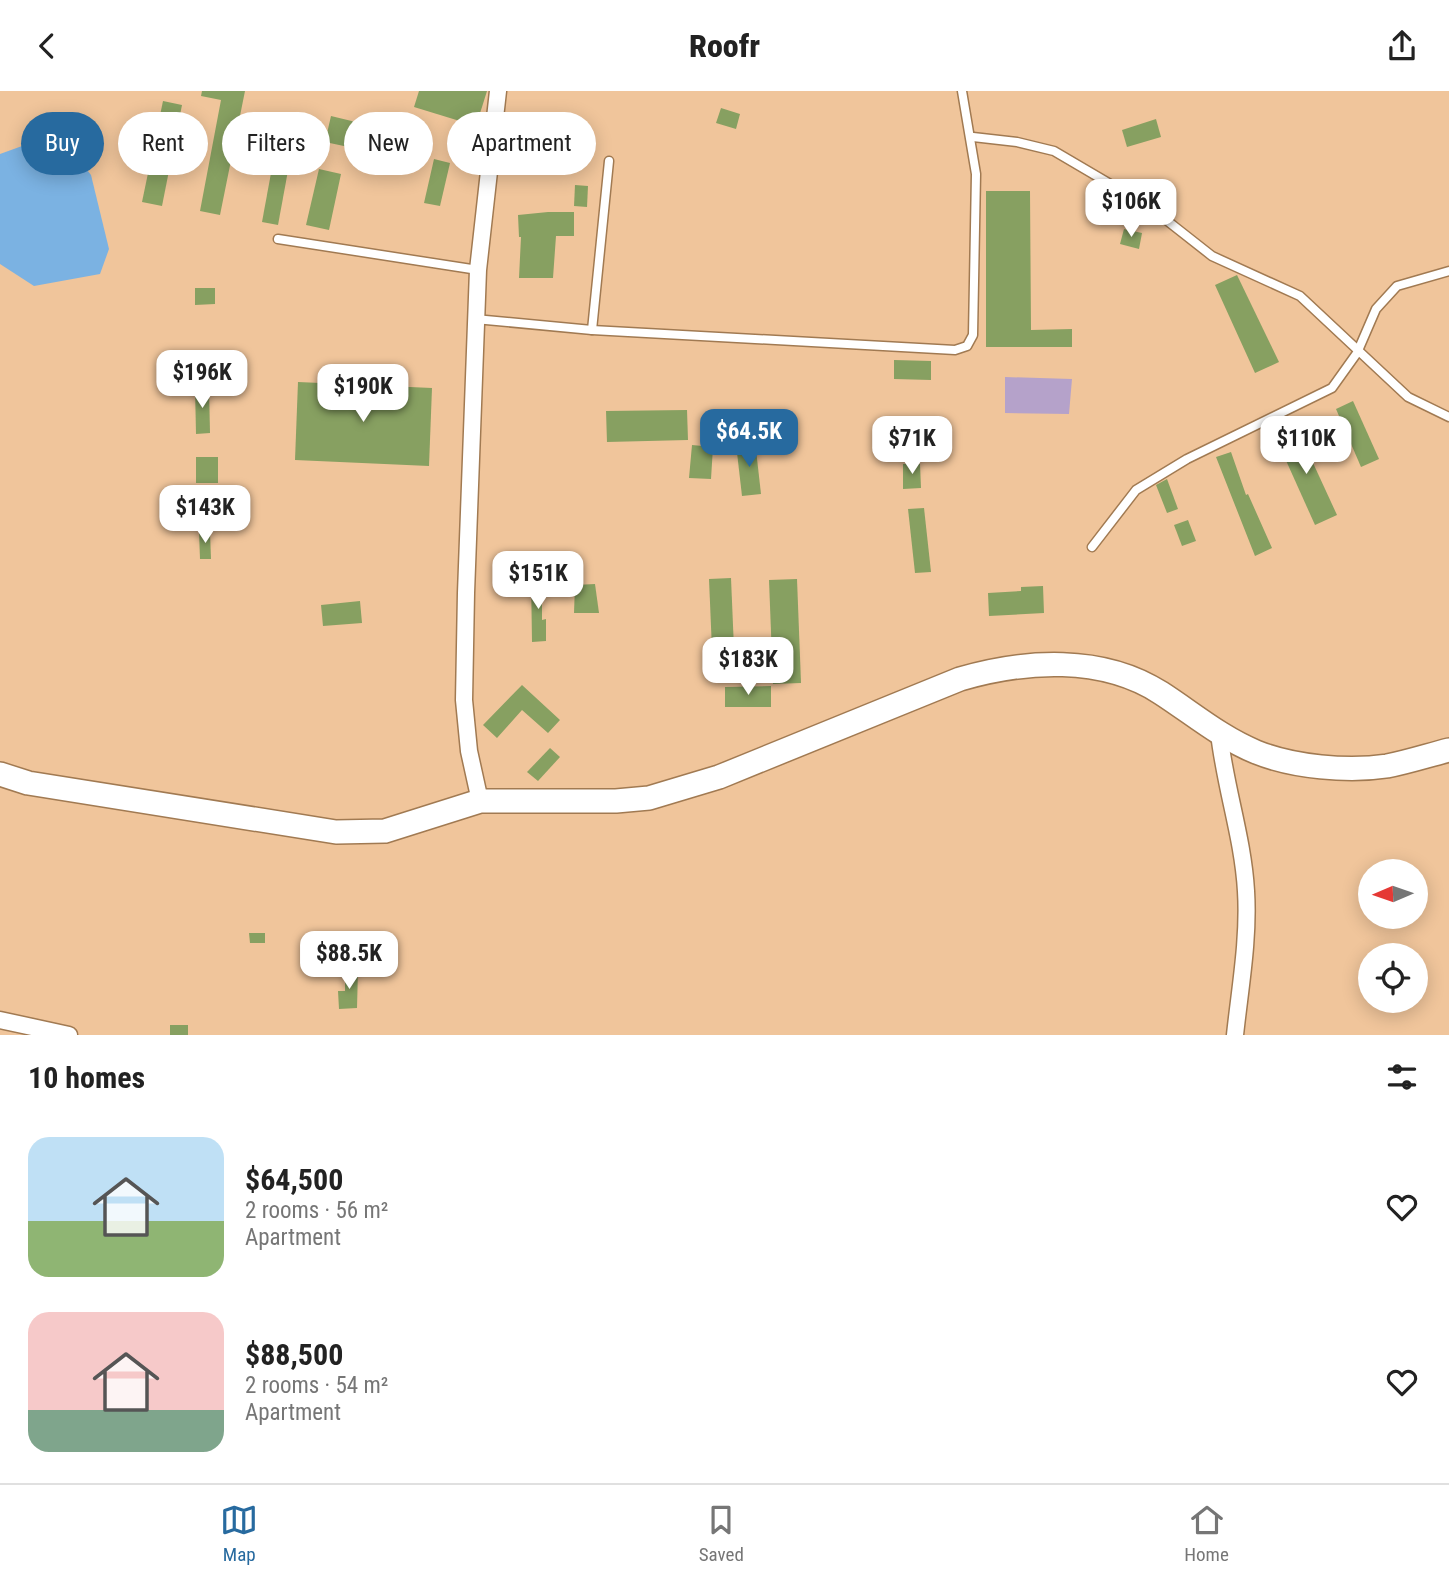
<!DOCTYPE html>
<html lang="en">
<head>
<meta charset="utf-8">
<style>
	:root { --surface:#fff; --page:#f6f6f6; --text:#222; --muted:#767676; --line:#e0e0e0; --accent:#276a9f }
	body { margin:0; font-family:"Roboto Condensed",sans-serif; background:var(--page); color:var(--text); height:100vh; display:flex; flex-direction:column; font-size:26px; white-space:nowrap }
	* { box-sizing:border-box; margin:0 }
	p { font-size:23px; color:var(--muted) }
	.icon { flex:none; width:38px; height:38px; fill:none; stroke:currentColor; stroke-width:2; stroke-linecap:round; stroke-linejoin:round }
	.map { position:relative; height:944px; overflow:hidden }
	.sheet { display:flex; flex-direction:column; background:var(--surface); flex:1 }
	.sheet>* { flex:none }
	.banner { position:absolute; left:21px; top:21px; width:700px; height:63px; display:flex; gap:14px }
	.needle { width:46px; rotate:268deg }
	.controls { position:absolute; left:1358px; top:768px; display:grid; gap:14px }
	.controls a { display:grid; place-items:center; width:70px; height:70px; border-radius:50%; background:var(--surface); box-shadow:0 4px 18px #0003; font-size:35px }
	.price { position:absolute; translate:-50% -60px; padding:0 16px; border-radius:14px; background:#fff; color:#222; font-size:23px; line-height:46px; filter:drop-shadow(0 2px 4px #0008) }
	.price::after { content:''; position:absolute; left:50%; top:42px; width:21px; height:16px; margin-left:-10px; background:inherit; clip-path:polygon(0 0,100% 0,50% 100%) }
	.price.active { background:var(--accent); color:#fff }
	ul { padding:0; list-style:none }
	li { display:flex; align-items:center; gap:21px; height:175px; padding:0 28px }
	li span { display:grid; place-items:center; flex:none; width:196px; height:140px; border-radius:21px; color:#555 }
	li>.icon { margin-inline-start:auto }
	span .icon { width:84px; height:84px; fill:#fffc; stroke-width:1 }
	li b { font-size:30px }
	h2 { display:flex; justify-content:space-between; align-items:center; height:84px; padding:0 28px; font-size:30px }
	.pill { padding:0 24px; border-radius:32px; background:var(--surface); box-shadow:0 4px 18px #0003; font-size:24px; line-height:63px }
	.pill.active { background:var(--accent); color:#fff }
	header { display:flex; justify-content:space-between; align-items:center; height:91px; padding:0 28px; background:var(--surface); font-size:32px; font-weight:800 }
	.dock { display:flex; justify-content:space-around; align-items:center; height:98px; border-top:2px solid var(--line); background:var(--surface); font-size:19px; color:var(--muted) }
	.dock a { display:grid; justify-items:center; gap:4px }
	.dock .active { color:var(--accent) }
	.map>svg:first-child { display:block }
	.green { fill:#b5a2ca }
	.water { fill:#7bb2e2 }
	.building { fill:#87a061 }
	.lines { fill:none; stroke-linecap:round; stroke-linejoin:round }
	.lane-casing { stroke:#a17a52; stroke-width:11 }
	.street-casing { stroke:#a17a52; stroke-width:19 }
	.secondary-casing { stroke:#a17a52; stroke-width:26 }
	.lane { stroke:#fff; stroke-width:8 }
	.street { stroke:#fff; stroke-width:16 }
	.secondary { stroke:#fff; stroke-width:23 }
</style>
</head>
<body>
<header><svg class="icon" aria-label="back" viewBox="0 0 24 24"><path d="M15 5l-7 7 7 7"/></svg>Roofr<svg class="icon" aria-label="share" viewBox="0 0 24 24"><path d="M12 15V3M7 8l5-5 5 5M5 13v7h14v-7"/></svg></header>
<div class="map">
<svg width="1449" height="944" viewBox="0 0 1449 944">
	<rect width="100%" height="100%" fill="#f0c59b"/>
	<polygon class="green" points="1005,286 1072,288 1069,323 1005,322"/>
	<polygon class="water" points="58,42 91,84 109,158 100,183 34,195 0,173 0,63"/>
	<g class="building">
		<polygon points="202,0 245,0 220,124 200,120 221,9 201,5"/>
		<polygon points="419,0 487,0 476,35 414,16"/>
		<polygon points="163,10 182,14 162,115 142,111"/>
		<polygon points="721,17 740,23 736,38 716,32"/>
		<polygon points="331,25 364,33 358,58 325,51"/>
		<polygon points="1156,28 1161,46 1127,56 1122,39"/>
		<polygon points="278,44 294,47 278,134 262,131"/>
		<polygon points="434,68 450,72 440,115 424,112"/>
		<polygon points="319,78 341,83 329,139 306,134"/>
		<polygon points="575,94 588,95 587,116 574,115"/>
		<polygon points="986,100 1030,100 1031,239 1072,238 1072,256 986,256"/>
		<polygon points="548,121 574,121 574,145 556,145 553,187 519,187 521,146 519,146 518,124"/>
		<polygon points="1124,138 1142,142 1139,158 1120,153"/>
		<polygon points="1237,184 1279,271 1255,282 1215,194"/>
		<polygon points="195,197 215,197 215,213 195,214"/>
		<polygon points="894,269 931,270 931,289 894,288"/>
		<polygon points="298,291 432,297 429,375 295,369"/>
		<polygon points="195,296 209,296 210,342 196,343"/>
		<polygon points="1353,310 1379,368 1361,376 1336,318"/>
		<polygon points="687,319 688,349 607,351 606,320"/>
		<polygon points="1296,335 1337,424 1315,434 1275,345"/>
		<polygon points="755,350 761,403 742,405 736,353"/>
		<polygon points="692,354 713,356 711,388 689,387"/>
		<polygon points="1231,361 1246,404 1248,403 1272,457 1255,465 1216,366"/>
		<rect x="196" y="366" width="22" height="26"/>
		<polygon points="903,373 920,373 921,397 903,398"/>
		<polygon points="1167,388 1178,418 1167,422 1156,394"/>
		<polygon points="924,417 931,481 915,482 908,418"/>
		<polygon points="1188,429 1196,450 1182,455 1174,434"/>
		<polygon points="199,441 210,441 211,468 200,468"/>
		<polygon points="531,485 542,485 542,529 546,528 546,550 532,551"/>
		<polygon points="731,487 734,558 712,559 709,488"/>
		<polygon points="797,488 801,592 773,593 769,489"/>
		<polygon points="595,493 599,522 574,522 575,494"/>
		<polygon points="1043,495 1044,522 989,525 988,502 1021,500 1021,496"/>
		<polygon points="360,510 362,532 323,535 321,514"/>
		<polygon points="522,594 560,629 548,642 522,619 497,647 483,634"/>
		<polygon points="771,595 771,616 725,616 725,596"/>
		<polygon points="550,657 560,666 538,690 527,681"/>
		<polygon points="249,842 265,842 265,852 250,852"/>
		<polygon points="345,879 358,879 357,917 339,918 338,900 345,900"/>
		<rect x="170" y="934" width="18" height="10"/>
	</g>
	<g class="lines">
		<defs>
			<g id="lane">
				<polyline points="973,46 1017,51 1054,60 1151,117 1212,165 1300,205 1408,306 1449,326"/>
				<polyline points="278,148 478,179"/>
				<polyline points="475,228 592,239 955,259 967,255 973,244 976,83 962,0"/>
				<polyline points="592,239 609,70"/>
				<polyline points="1092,456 1136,399 1187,368 1332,297 1357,262 1376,218 1397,195 1449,180"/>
			</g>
			<g id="street">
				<path d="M 1219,642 C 1225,696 1243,747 1246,800 C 1249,848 1240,897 1235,944"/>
				<polyline points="480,710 469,660 464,609 466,502 478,179 498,0"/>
				<polyline points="0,929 69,944"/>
			</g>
			<path id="secondary" d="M 0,683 L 28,692 L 336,741 L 385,740 L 480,710 L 616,710 L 649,707 L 719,686 L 960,588 C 1025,569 1102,564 1161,602 C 1192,622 1220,646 1256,661 C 1293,676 1348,681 1387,675 C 1408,671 1429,664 1449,659"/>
		</defs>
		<use href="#lane" class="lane-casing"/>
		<use href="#street" class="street-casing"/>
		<use href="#secondary" class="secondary-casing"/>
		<use href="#lane" class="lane"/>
		<use href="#street" class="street"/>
		<use href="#secondary" class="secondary"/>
	</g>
</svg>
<div class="controls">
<a><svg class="needle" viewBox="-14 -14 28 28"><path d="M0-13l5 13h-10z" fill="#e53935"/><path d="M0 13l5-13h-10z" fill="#767676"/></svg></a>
<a><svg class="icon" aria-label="locate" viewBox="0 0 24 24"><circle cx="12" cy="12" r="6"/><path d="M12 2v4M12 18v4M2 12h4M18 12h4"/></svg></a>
</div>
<b class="price" style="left:1131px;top:148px">$106K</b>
<b class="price" style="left:202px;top:319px">$196K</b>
<b class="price" style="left:363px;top:333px">$190K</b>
<b class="price active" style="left:749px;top:378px">$64.5K</b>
<b class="price" style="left:912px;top:385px">$71K</b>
<b class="price" style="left:1306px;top:385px">$110K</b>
<b class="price" style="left:205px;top:454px">$143K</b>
<b class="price" style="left:538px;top:520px">$151K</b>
<b class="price" style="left:748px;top:606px">$183K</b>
<b class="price" style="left:349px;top:900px">$88.5K</b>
<div class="banner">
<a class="pill active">Buy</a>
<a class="pill">Rent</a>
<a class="pill">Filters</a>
<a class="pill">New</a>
<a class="pill">Apartment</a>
</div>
</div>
<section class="sheet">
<h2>10 homes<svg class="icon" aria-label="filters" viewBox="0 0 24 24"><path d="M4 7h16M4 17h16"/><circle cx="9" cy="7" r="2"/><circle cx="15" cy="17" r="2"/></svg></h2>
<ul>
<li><span style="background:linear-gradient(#bfe0f5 60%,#8fb573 0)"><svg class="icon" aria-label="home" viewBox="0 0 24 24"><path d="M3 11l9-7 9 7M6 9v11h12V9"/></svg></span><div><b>$64,500</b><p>2 rooms · 56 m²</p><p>Apartment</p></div><svg class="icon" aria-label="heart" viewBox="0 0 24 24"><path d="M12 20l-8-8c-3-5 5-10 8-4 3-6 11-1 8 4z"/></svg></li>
<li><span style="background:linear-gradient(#f6c9c9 70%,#7fa58c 0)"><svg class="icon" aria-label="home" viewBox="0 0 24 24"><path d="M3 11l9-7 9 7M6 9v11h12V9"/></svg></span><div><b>$88,500</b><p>2 rooms · 54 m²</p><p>Apartment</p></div><svg class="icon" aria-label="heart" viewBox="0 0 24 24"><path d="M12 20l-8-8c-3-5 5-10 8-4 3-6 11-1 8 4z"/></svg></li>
</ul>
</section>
<nav class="dock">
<a class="active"><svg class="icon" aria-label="map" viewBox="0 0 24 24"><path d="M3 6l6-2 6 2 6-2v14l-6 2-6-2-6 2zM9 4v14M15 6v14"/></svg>Map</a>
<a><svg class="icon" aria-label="saved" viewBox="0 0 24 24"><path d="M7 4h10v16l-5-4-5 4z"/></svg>Saved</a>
<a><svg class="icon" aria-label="home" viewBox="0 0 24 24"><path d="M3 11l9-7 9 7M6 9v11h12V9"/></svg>Home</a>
</nav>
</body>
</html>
